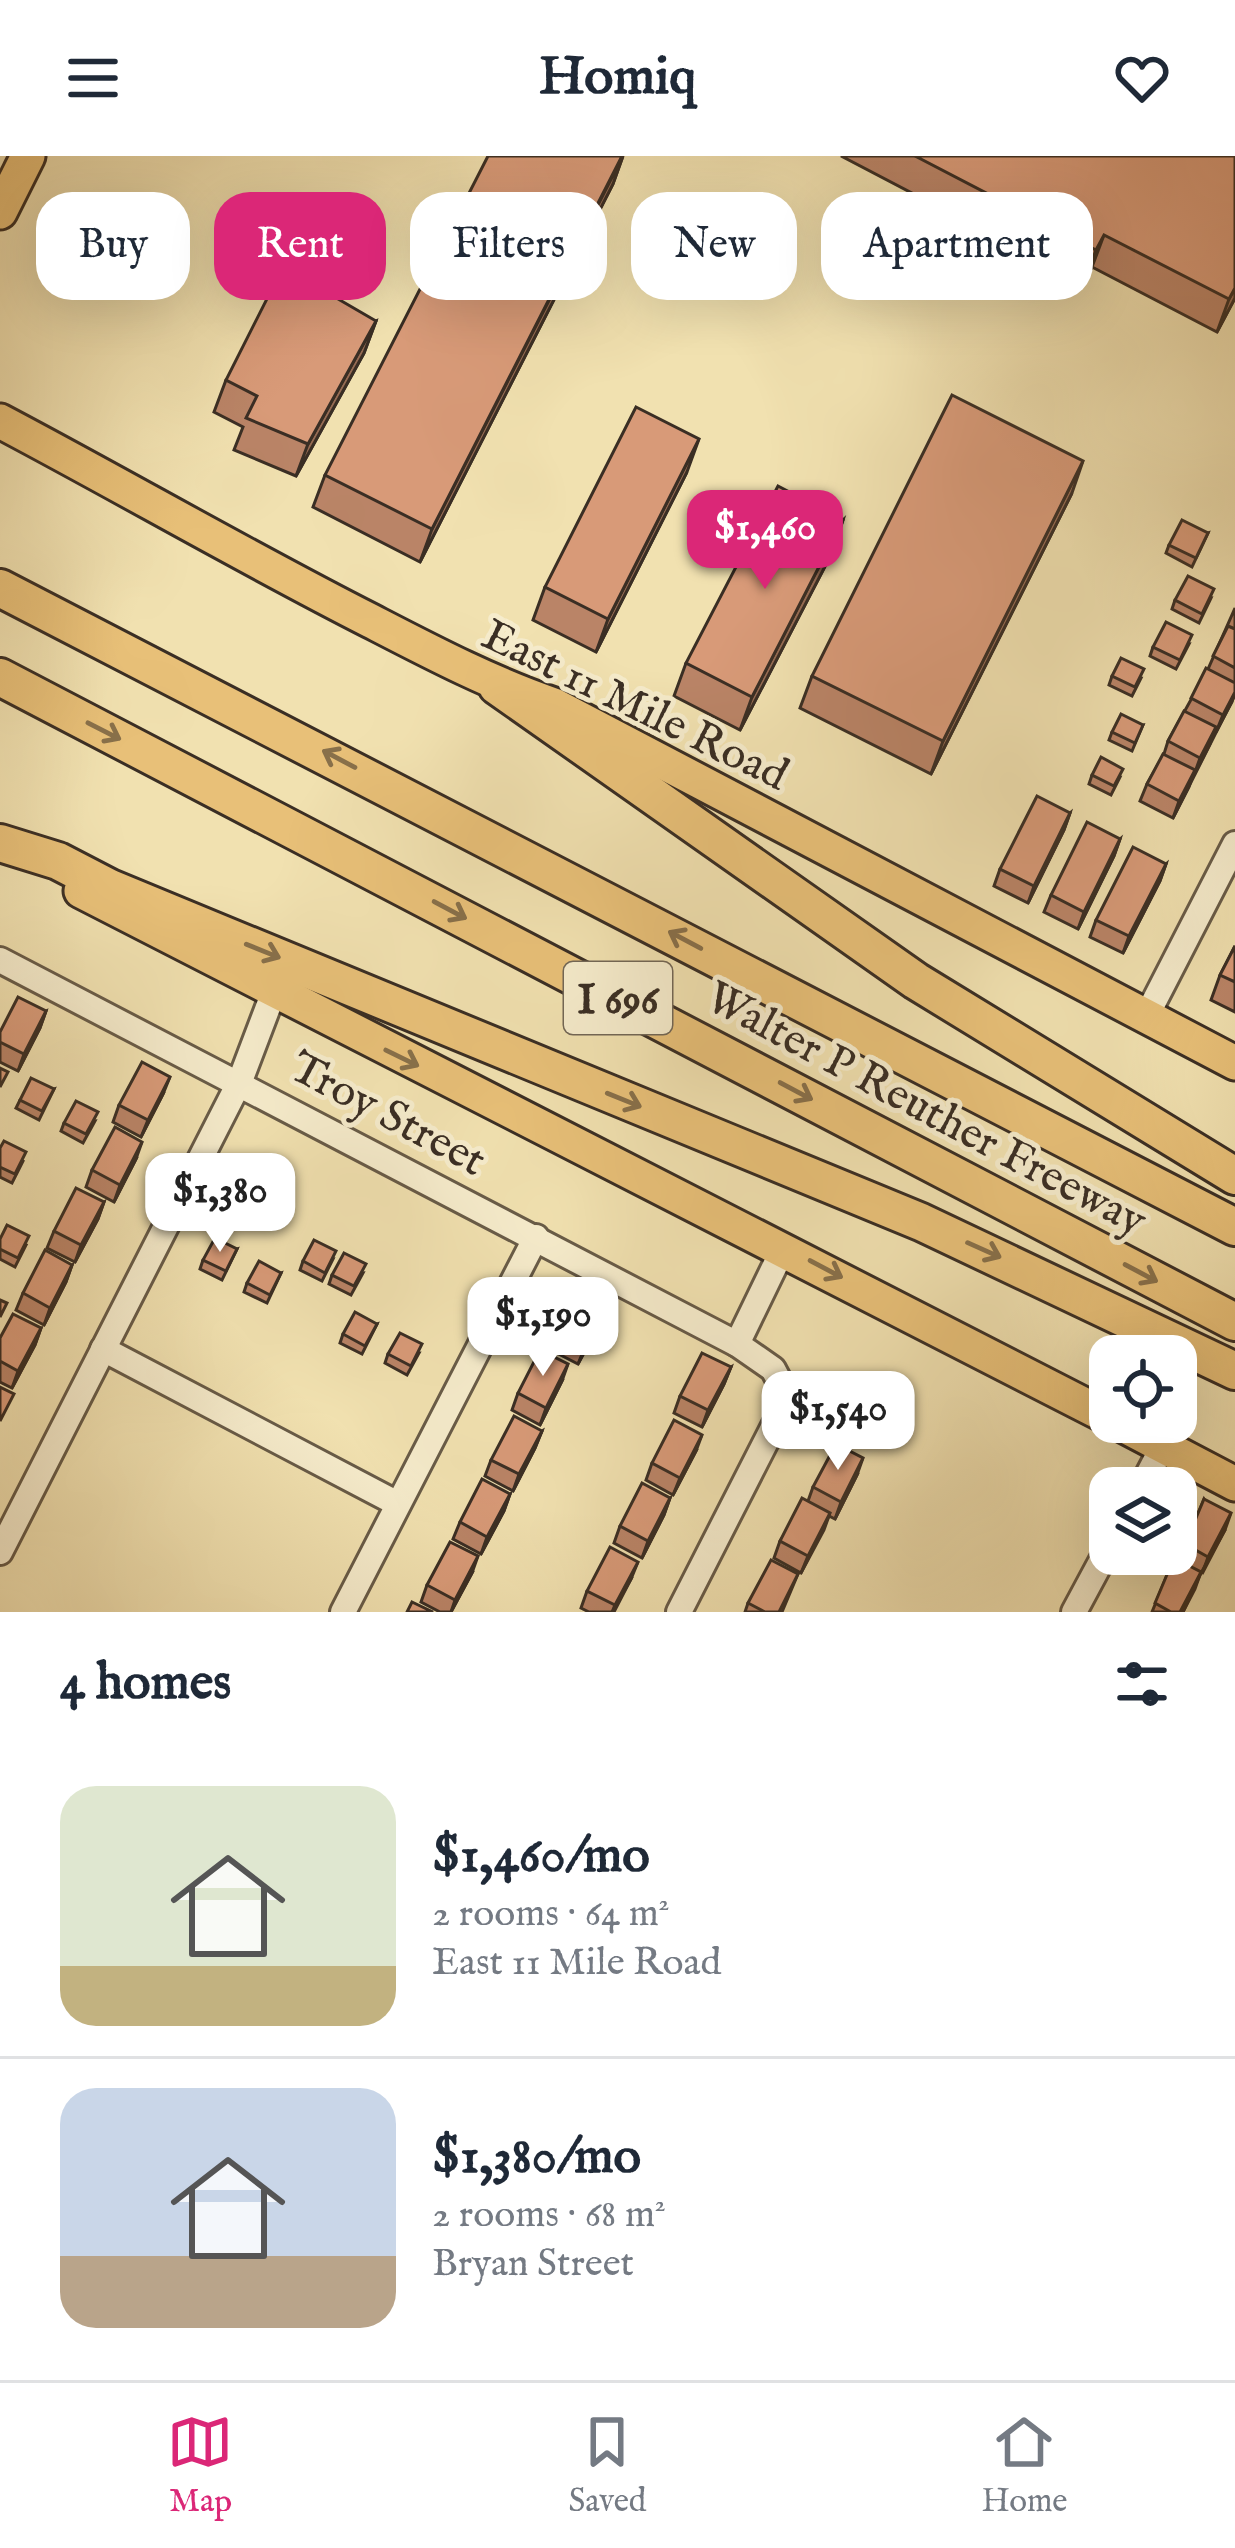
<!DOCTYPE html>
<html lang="en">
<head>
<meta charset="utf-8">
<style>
	:root { --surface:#fff; --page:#f2f2f3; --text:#1f2937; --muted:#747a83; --line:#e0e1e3; --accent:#db2777 }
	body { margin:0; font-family:"IM FELL English",serif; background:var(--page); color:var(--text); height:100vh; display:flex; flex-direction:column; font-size:45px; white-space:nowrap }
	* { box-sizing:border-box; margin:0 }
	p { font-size:39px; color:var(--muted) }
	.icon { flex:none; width:66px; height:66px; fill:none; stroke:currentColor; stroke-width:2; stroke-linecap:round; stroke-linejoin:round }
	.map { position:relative; height:1456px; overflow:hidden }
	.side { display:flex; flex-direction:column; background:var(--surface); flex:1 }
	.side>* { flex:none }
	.guide { position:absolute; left:36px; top:36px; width:1164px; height:108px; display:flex; gap:24px }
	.buttons { position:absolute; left:1089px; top:1179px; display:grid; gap:24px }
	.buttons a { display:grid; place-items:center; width:108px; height:108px; border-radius:24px; background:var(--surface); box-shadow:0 12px 48px #0002; font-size:60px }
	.price { position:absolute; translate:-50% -102px; padding:0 27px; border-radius:24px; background:#fff; color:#222; font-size:39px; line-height:78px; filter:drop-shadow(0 3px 6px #0008) }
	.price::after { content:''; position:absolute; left:50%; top:72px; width:36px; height:27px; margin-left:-18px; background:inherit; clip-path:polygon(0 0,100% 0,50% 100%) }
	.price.current { background:var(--accent); color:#fff }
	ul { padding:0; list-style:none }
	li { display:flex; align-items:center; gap:36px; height:300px; padding:0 60px }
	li+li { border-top:3px solid var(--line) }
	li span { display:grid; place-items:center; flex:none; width:336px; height:240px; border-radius:36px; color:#555 }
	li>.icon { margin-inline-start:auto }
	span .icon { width:144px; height:144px; fill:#fffc; stroke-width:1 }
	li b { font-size:51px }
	h2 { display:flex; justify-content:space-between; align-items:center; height:144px; padding:0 60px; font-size:51px }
	.pill { padding:0 42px; border-radius:36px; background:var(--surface); box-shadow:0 12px 48px #0002; font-size:42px; line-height:108px }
	.pill.current { background:var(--accent); color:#fff }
	header { display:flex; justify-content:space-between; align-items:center; height:156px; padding:0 60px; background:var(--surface); font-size:54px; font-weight:700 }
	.menu { display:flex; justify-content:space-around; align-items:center; height:168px; border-top:3px solid var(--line); background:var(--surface); font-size:33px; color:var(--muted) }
	.menu a { display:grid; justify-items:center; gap:6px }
	.menu .current { color:var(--accent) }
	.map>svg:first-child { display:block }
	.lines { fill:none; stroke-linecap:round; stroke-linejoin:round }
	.minor-casing { stroke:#685b47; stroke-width:30 }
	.major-casing { stroke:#3a2e24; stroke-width:39 }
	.highway-casing { stroke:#3a2e24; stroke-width:42 }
	.minor { stroke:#f6eccc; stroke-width:24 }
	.major { stroke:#e8c078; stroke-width:33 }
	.highway { stroke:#e8c078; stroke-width:36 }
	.wall { fill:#ba8467; stroke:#3a2e24; stroke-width:3 }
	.shaded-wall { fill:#976c54; stroke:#3a2e24; stroke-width:3 }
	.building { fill:#d89a78; stroke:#3a2e24; stroke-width:3 }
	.oneway { stroke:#88704a }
	.labels { text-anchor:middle; stroke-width:10; stroke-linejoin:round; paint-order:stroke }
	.shield { fill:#f6eccc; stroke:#726756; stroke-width:3 }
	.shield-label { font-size:42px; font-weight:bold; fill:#3a2e24 }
	.street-label { font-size:45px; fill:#3a2e24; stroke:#f6eccc }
</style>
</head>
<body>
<header><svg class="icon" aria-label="menu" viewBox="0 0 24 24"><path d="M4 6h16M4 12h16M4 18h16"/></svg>Homiq<svg class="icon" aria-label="heart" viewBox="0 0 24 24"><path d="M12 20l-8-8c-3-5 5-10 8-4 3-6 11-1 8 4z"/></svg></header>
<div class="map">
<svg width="1235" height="1456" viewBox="0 0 1235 1456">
	<rect width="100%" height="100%" fill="#f1e1b0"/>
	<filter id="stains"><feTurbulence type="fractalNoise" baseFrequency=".00167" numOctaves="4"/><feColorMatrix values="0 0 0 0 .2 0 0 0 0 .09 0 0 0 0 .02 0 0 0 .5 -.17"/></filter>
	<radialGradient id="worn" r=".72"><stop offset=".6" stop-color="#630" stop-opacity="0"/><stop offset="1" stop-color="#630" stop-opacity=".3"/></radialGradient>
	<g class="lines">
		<defs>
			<g id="minor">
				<polyline points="0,804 737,1188 773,1213 782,1230 779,1260 679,1456"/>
				<polyline points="1146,861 1235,688"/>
				<polyline points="737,1188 784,1091"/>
				<polyline points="103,1193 398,1348"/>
				<polyline points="1141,1332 1163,1290"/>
				<polyline points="0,1396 240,925 273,838"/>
				<polyline points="343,1456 536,1081"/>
				<polyline points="1074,1456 1110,1389"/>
			</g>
			<g id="major">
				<polyline points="0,56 28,0"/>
				<path d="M 0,265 C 125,331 245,401 371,465 C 431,496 490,527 554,549 L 1235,907"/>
				<polyline points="81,735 1110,1262"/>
				<polyline points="1117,1266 1235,1328"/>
			</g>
			<g id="highway">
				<polyline points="0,432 1235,1071"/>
				<polyline points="0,521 1235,1166"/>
				<polyline points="497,530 916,825 1235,1020"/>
				<polyline points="0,687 58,705 110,732 921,1066 1235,1215"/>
			</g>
		</defs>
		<use href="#minor" class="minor-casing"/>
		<use href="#major" class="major-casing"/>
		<use href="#highway" class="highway-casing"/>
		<use href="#minor" class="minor"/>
		<use href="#major" class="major"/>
		<use href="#highway" class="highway"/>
	</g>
	<g class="wall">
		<polygon points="623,0 613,28 420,406 313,351 325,319"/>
		<polygon points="841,0 1235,0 1235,142 1217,176 1092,111 1084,127"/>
		<polygon points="376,165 364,197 296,320 234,294 243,271 214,256 226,224"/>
		<polygon points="687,316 596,496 533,464 545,431"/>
		<polygon points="1072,337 931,618 800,552 812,520"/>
		<polygon points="843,364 832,397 740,574 674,540 686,507"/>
		<polygon points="1208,377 1192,411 1166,397 1169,389"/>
		<polygon points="1211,442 1199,467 1172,453 1175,444"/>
		<polygon points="1235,452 1235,539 1173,662 1140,645 1147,628 1164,598 1168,585 1208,513"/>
		<polygon points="1189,488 1176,513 1150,500 1153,491"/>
		<polygon points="1112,520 1141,522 1132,540 1109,529"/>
		<polygon points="1143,569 1132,595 1109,584 1112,576"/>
		<polygon points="1092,619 1120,621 1111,639 1089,628"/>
		<polygon points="1070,657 1064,674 1028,747 994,730 1000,713"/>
		<polygon points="1120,683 1114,700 1078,773 1044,756 1051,739"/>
		<polygon points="1166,708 1160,725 1123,797 1090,781 1096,764"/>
		<polygon points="1235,790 1235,856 1211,844 1220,819"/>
		<polygon points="46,855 40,872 18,915 0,906 0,876"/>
		<polygon points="54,933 39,964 16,952 20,944"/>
		<polygon points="163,938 141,981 113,966 119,949"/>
		<polygon points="95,965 83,987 61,975 64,967"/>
		<polygon points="0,992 23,1005 12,1027 0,1021"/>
		<polygon points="136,1003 114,1046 86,1031 92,1014"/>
		<polygon points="104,1046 98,1063 75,1106 47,1092 54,1075"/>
		<polygon points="0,1083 26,1089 15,1111 0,1103"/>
		<polygon points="237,1093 222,1124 200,1113 203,1104"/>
		<polygon points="333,1103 322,1125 300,1114 303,1105"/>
		<polygon points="72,1109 66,1126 44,1169 16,1154 23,1137"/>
		<polygon points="281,1117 267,1147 244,1136 247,1127"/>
		<polygon points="363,1117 351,1139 329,1128 332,1119"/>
		<polygon points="601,1165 578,1208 551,1194 557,1177"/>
		<polygon points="377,1168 362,1198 340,1187 343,1178"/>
		<polygon points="41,1172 35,1189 12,1232 0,1226 0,1182"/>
		<polygon points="419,1197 407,1219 385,1207 388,1198"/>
		<polygon points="731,1211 724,1228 702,1271 674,1257 680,1240"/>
		<polygon points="562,1225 540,1269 512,1254 518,1237"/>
		<polygon points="542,1275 535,1292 513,1335 485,1320 491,1304"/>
		<polygon points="696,1295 673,1339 646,1324 652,1307"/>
		<polygon points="857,1319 835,1363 829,1360 801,1417 774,1402 780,1385 808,1345 813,1331"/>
		<polygon points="510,1338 504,1355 481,1398 453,1383 460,1366"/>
		<polygon points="670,1342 664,1359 642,1402 614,1387 620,1370"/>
		<polygon points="1204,1343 1225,1374 1201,1417 1183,1456 1152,1456 1174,1402 1179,1405"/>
		<polygon points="472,1417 451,1456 440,1456 421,1446 427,1429"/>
		<polygon points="798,1418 782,1456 745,1456 748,1447"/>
		<polygon points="631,1423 614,1456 589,1456 581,1452 587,1435"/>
	</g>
	<g class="shaded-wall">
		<polygon points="623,0 613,28 420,406 432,373"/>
		<polygon points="1104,79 1092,111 1084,127 1096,94"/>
		<polygon points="1235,132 1235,142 1217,176 1229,143"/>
		<polygon points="376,165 364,197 296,320 308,288"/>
		<polygon points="699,283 687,316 596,496 608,463"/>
		<polygon points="1083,305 1072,337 931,618 943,585"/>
		<polygon points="843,364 832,397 740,574 752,541"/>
		<polygon points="1235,536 1232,546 1216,576 1223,559"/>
		<polygon points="1216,571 1210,588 1194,619 1200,602"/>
		<polygon points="1195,614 1189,631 1173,662 1179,645"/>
		<polygon points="1070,657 1064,674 1028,747 1034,730"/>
		<polygon points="1120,683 1114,700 1078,773 1084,756"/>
		<polygon points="1166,708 1160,725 1123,797 1129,780"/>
		<polygon points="46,855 40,872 18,915 24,898"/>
		<polygon points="170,921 163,938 141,981 148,964"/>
		<polygon points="142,986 136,1003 114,1046 120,1029"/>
		<polygon points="104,1046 98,1063 75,1106 81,1089"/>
		<polygon points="72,1109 66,1126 44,1169 50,1152"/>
		<polygon points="607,1148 601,1165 578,1208 585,1191"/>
		<polygon points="41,1172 35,1189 12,1232 18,1215"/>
		<polygon points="568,1208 562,1225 540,1269 546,1252"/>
		<polygon points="731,1211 724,1228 702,1271 708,1254"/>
		<polygon points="542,1275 535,1292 513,1335 519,1318"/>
		<polygon points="702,1279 696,1295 673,1339 680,1322"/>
		<polygon points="863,1302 857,1319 835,1363 841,1346"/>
		<polygon points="510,1338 504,1355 481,1398 487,1381"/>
		<polygon points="670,1342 664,1359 642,1402 648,1385"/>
		<polygon points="830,1357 824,1374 801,1417 808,1400"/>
		<polygon points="1231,1357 1225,1374 1202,1418 1208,1401"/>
		<polygon points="478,1400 472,1417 451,1456 455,1444"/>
		<polygon points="638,1406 631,1423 612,1456 615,1449"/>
		<polygon points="1201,1416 1195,1433 1183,1456 1180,1456"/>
	</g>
	<g class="building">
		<polygon points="488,0 622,0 432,373 325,319"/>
		<polygon points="915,0 1235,0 1235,132 1229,143 1104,79 1096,94"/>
		<polygon points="283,111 376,165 308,288 246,262 257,240 226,224"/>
		<polygon points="952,239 1083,305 943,585 812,520"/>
		<polygon points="636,251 699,283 608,463 545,431"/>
		<polygon points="778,330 843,364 752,541 686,507"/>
		<polygon points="1182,364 1208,377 1196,402 1169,389"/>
		<polygon points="1188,420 1214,433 1202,458 1175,444"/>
		<polygon points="1166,466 1192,479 1180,504 1153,491"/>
		<polygon points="1228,470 1235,473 1235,512 1213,500"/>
		<polygon points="1121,502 1144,513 1135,531 1112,520"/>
		<polygon points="1206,512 1235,527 1235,536 1223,559 1191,542"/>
		<polygon points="1184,555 1216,571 1200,602 1168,585"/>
		<polygon points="1121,558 1143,569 1135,587 1112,576"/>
		<polygon points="1163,598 1195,614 1179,645 1147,628"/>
		<polygon points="1101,601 1123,613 1114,630 1092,619"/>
		<polygon points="1037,640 1070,657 1034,730 1000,713"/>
		<polygon points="1087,666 1120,683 1084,756 1051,739"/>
		<polygon points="1133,691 1166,708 1129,780 1096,764"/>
		<polygon points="1235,790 1235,826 1220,819"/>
		<polygon points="18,841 46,855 24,898 0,886 0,876"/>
		<polygon points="142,906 170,921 148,964 119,949"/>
		<polygon points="0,912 8,916 0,931"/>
		<polygon points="31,922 54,933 42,955 20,944"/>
		<polygon points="76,945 98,956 86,978 64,967"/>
		<polygon points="115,971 142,986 120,1029 92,1014"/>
		<polygon points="4,985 26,996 15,1018 0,1011 0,992"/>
		<polygon points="76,1032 104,1046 81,1089 54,1075"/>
		<polygon points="7,1069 29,1080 18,1102 0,1093 0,1083"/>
		<polygon points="215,1082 237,1093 226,1115 203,1104"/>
		<polygon points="314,1084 336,1095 325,1117 303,1105"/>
		<polygon points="45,1094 72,1109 50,1152 23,1137"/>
		<polygon points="344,1097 366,1108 354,1130 332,1119"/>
		<polygon points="259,1105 281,1117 270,1139 247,1127"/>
		<polygon points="579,1133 607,1148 585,1191 557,1177"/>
		<polygon points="0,1144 7,1147 0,1161"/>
		<polygon points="355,1156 377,1168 365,1190 343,1178"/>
		<polygon points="13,1158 41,1172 18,1215 0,1205 0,1182"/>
		<polygon points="400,1177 422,1188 411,1210 388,1198"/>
		<polygon points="540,1194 568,1208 546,1252 518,1237"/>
		<polygon points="702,1197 731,1211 708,1254 680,1240"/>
		<polygon points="0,1231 14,1238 0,1265"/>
		<polygon points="514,1260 542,1275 519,1318 491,1304"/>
		<polygon points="674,1264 702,1279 680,1322 652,1307"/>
		<polygon points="836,1288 863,1302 841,1346 813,1331"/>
		<polygon points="482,1323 510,1338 487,1381 460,1366"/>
		<polygon points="642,1327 670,1342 648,1385 620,1370"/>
		<polygon points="802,1342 830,1357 808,1400 780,1385"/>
		<polygon points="1204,1343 1231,1357 1208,1401 1185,1388"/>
		<polygon points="450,1386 478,1400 455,1444 427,1429"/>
		<polygon points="610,1391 638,1406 615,1449 587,1435"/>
		<polygon points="1174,1402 1201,1416 1180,1456 1171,1456 1155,1447"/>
		<polygon points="771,1404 798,1418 779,1456 765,1456 748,1447"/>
		<polygon points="412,1446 433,1456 407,1456"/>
	</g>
	<defs><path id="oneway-shaft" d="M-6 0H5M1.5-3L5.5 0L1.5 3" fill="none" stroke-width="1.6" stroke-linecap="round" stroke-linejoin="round" transform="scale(3)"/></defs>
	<g class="oneway">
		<use href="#oneway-shaft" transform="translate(104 575) rotate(27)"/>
		<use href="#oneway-shaft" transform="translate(339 603) rotate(-152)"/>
		<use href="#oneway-shaft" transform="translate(450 754) rotate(28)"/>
		<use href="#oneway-shaft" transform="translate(685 784) rotate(-152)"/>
		<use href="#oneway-shaft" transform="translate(263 795) rotate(22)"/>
		<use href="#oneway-shaft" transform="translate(402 902) rotate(26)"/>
		<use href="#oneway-shaft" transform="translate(796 935) rotate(28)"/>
		<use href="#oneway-shaft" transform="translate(624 944) rotate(22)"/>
		<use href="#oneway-shaft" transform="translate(984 1094) rotate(24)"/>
		<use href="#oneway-shaft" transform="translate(826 1113) rotate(28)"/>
		<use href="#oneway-shaft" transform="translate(1141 1117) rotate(28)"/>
	</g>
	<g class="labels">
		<rect class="shield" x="564" y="806" width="108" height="72" rx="9"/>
		<g class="shield-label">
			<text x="618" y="857">I 696</text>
		</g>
		<g class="street-label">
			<text transform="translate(636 547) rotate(26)" y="16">East 11 Mile Road</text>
			<text transform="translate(927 951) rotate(28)" y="16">Walter P Reuther Freeway</text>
			<text transform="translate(389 956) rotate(28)" y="16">Troy Street</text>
		</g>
	</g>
	<rect width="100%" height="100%" filter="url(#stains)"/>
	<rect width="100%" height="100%" fill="url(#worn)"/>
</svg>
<div class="buttons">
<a><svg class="icon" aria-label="locate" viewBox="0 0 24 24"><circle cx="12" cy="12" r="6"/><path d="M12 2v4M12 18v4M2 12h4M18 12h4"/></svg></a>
<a><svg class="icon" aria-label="layers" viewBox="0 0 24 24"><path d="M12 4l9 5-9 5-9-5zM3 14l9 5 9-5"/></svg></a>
</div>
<b class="price current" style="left:765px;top:436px">$1,460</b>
<b class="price" style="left:220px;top:1099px">$1,380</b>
<b class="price" style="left:543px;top:1223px">$1,190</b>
<b class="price" style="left:838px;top:1317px">$1,540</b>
<div class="guide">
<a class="pill">Buy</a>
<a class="pill current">Rent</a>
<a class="pill">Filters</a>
<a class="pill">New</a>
<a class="pill">Apartment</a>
</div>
</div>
<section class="side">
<h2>4 homes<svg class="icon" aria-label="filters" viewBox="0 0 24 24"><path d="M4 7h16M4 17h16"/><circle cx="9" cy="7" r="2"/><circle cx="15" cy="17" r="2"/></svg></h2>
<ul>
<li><span style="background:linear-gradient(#dfe7d0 75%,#c2b280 0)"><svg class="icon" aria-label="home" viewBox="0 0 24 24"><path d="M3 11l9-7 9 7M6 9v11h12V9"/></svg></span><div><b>$1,460/mo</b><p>2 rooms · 64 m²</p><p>East 11 Mile Road</p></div></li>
<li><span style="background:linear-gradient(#c9d6e8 70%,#b9a48a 0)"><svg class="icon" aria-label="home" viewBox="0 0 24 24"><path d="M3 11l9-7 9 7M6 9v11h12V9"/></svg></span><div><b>$1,380/mo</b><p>2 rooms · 68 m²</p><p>Bryan Street</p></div></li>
</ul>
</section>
<nav class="menu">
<a class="current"><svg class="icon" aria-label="map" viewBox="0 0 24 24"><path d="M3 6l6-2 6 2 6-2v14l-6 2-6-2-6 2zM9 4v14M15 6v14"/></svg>Map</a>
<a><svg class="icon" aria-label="saved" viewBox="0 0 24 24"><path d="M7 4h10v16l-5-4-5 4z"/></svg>Saved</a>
<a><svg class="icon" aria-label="home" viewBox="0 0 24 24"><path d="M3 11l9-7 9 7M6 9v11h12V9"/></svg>Home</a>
</nav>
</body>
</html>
